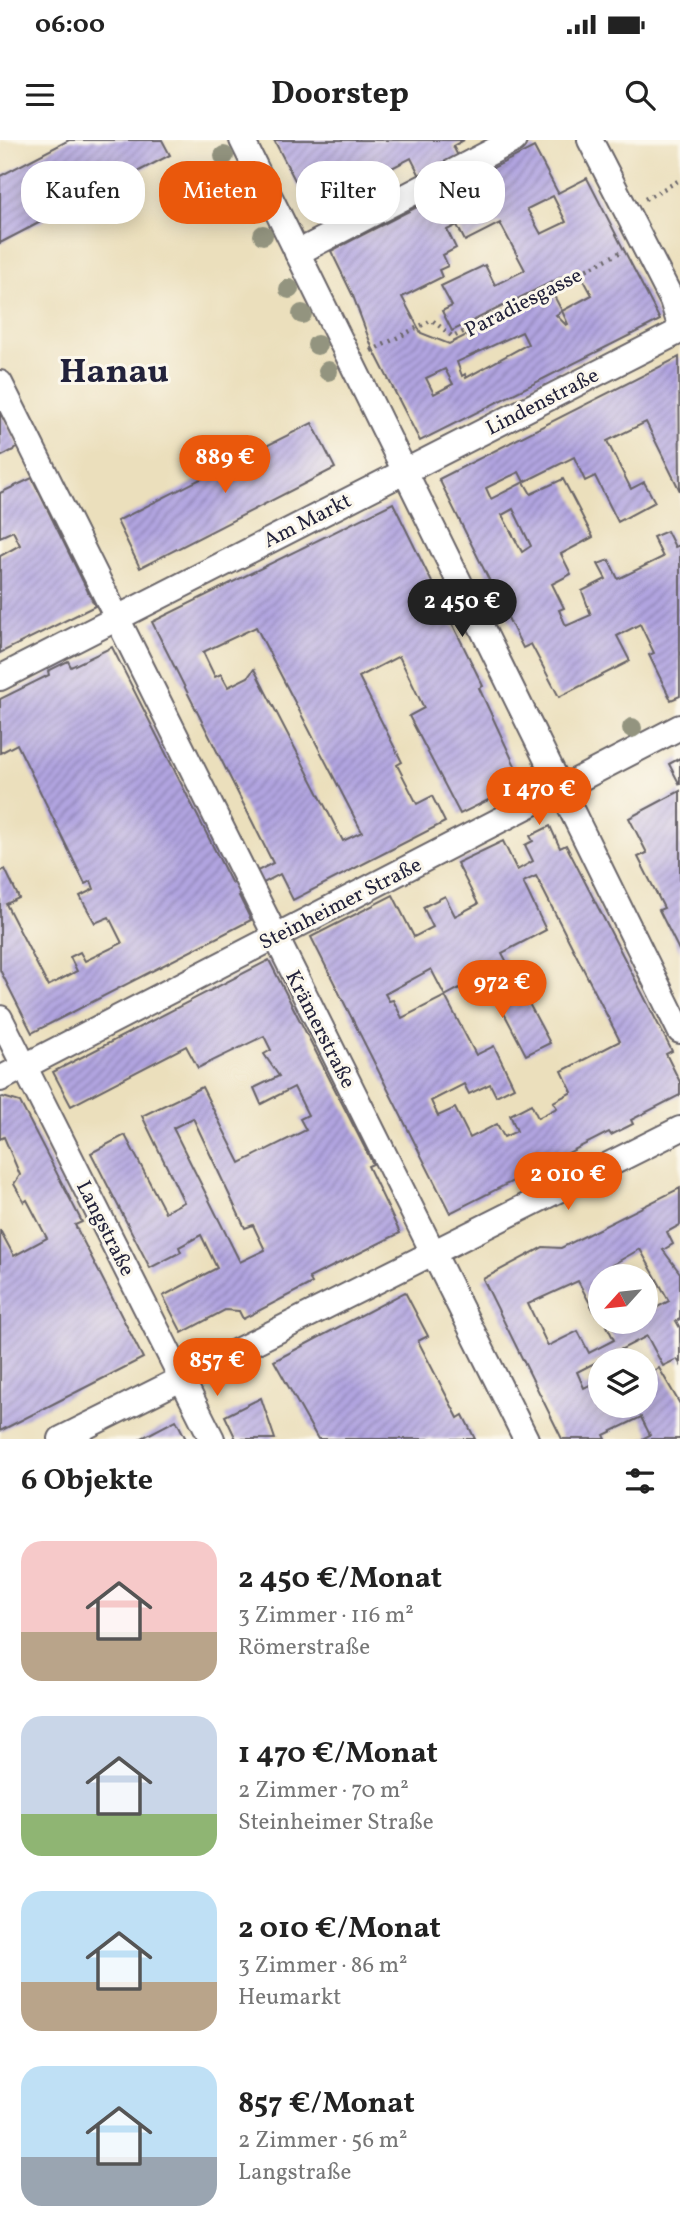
<!DOCTYPE html>
<html lang="de">
<head>
<meta charset="utf-8">
<style>
	:root { --surface:#fff; --page:#f6f6f6; --text:#222; --muted:#767676; --accent:#ea580c }
	body { margin:0; font-family:Vollkorn,serif; background:var(--page); color:var(--text); height:100vh; display:flex; flex-direction:column; font-size:26px; white-space:nowrap }
	* { box-sizing:border-box; margin:0 }
	p { font-size:23px; color:var(--muted) }
	.icon { flex:none; width:38px; height:38px; fill:none; stroke:currentColor; stroke-width:2; stroke-linecap:round; stroke-linejoin:round }
	.map { position:relative; height:1299px; overflow:hidden }
	.side { display:flex; flex-direction:column; background:var(--surface); flex:1 }
	.side>* { flex:none }
	.guide { position:absolute; left:21px; top:21px; width:639px; height:63px; display:flex; gap:14px }
	.needle { width:46px; rotate:243deg }
	.tools { position:absolute; left:588px; top:1124px; display:grid; gap:14px }
	.tools a { display:grid; place-items:center; width:70px; height:70px; border-radius:50%; background:var(--surface); box-shadow:0 4px 18px #0003; font-size:35px }
	.price { position:absolute; translate:-50% -60px; padding:0 16px; border-radius:24px; background:var(--accent); color:#fff; font-size:23px; line-height:46px; filter:drop-shadow(0 2px 4px #0008) }
	.price::after { content:''; position:absolute; left:50%; top:42px; width:21px; height:16px; margin-left:-10px; background:inherit; clip-path:polygon(0 0,100% 0,50% 100%) }
	.price.current { background:#222; color:#fff }
	ul { padding:0; list-style:none }
	li { display:flex; align-items:center; gap:21px; height:175px; padding:0 21px }
	li span { display:grid; place-items:center; flex:none; width:196px; height:140px; border-radius:21px; color:#555 }
	li>.icon { margin-inline-start:auto }
	span .icon { width:84px; height:84px; fill:#fffc; stroke-width:1 }
	li b { font-size:30px }
	h2 { display:flex; justify-content:space-between; align-items:center; height:84px; padding:0 21px; font-size:30px }
	.chip { padding:0 24px; border-radius:28px; background:var(--surface); box-shadow:0 4px 18px #0003; font-size:24px; line-height:63px }
	.chip.current { background:var(--accent); color:#fff }
	.status { display:flex; justify-content:space-between; align-items:center; height:49px; padding:0 35px; background:var(--surface); direction:ltr }
	.status svg { height:19px; fill:currentColor }
	header { display:flex; justify-content:space-between; align-items:center; height:91px; padding:0 21px; background:var(--surface); font-size:32px; font-weight:700 }
	.map>svg:first-child { display:block }
	.building { fill:url(#building-hatch); fill-rule:evenodd }
	.lines { fill:none; stroke-linecap:round; stroke-linejoin:round }
	.street-casing { stroke:#686468; stroke-width:28 }
	.path { stroke:#686468; stroke-width:4.5; stroke-dasharray:2 5; stroke-linecap:butt }
	.street { stroke:#fff; stroke-width:24 }
	.tree { fill:#93947f }
	.labels { text-anchor:middle; stroke-width:6; stroke-linejoin:round; paint-order:stroke }
	.street-label { font-size:21px; fill:#22223b; stroke:#fbf7ec }
	.town-label { font-size:35px; font-weight:bold; fill:#22223b; stroke:#fbf7ec }
</style>
</head>
<body>
<div class="status"><b>06:00</b><svg viewBox="0 0 49 12"><path d="M0 12V9h3v3zM5 12V6h3v6zM10 12V3h3v9zM15 12V0h3v12zM26 1h20v11H26zM47 4h2v5h-2z"/></svg></div>
<header><svg class="icon" aria-label="menu" viewBox="0 0 24 24"><path d="M4 6h16M4 12h16M4 18h16"/></svg>Doorstep<svg class="icon" aria-label="search" viewBox="0 0 24 24"><circle cx="10" cy="10" r="6"/><path d="M15 15l6 6"/></svg></header>
<div class="map">
<svg width="680" height="1299" viewBox="0 0 680 1299">
	<defs>
		<pattern id="building-hatch" width="6" height="6" patternUnits="userSpaceOnUse" patternTransform="scale(1.75)"><rect width="6" height="6" fill="#b1a4e0"/><path d="M-1 1l2-2M0 6l6-6M5 7l2-2" fill="none" stroke="#9085b7"/></pattern>
	</defs>
	<rect width="100%" height="100%" fill="#fbf7ec"/>
	<filter id="ink" filterUnits="userSpaceOnUse"><feTurbulence type="fractalNoise" baseFrequency=".0143" numOctaves="2"/><feDisplacementMap in="SourceGraphic" scale="14" xChannelSelector="R" yChannelSelector="G"/><feConvolveMatrix kernelMatrix="1 2 1 2 8 2 1 2 1" color-interpolation-filters="sRGB"/></filter>
	<filter id="wash" filterUnits="userSpaceOnUse"><feTurbulence type="fractalNoise" baseFrequency=".00686" numOctaves="4" result="noise"/><feDisplacementMap in="SourceGraphic" scale="28" xChannelSelector="R" yChannelSelector="G"/><feGaussianBlur stdDeviation="1.57" result="paint"/><feColorMatrix in="noise" values="0 0 0 0 0 0 0 0 0 0 0 0 0 0 0 0 0 1.4 0 .05"/><feComposite in="paint" operator="in"/></filter>
	<g filter="url(#wash)">
		<rect width="100%" height="100%" fill="#ebdfbc"/>
		<g id="blocks">
			<g class="building">
				<polygon points="69,0 162,0 170,15 0,103 0,36"/>
				<polygon points="274,0 464,0 453,6 460,20 422,40 411,18 380,34 391,57 322,92"/>
				<path d="M 534,7 L 558,53 L 587,38 L 660,180 L 420,301 L 372,207 L 353,156 L 331,111 ZM 553,56 L 566,82 L 541,94 L 527,69 ZM 500,83 L 525,130 L 495,145 L 485,125 L 441,146 L 452,166 L 442,171 L 452,191 L 578,129 L 592,155 L 562,171 L 568,184 L 566,185 L 556,175 L 562,171 L 552,152 L 449,204 L 421,193 L 402,157 L 442,137 L 439,130 L 448,126 L 443,115 L 456,108 L 447,90 L 457,85 L 465,101 ZM 522,192 L 528,204 L 466,238 L 465,234 L 462,236 L 457,222 ZM 445,229 L 453,244 L 434,254 L 426,238 Z"/>
				<path d="M 679,217 L 680,351 L 646,282 L 607,301 L 631,349 L 644,342 L 655,362 L 618,382 L 595,336 L 585,341 L 574,317 L 524,342 L 531,354 L 563,339 L 593,397 L 561,414 L 571,434 L 552,444 L 564,468 L 559,470 L 566,486 L 591,475 L 582,451 L 606,439 L 598,424 L 609,420 L 618,439 L 663,417 L 653,397 L 667,391 L 675,407 L 680,405 L 680,556 L 671,560 L 649,515 L 654,513 L 640,484 L 617,496 L 630,521 L 559,557 L 531,504 L 523,508 L 439,339 ZM 519,332 L 524,342 L 491,359 L 486,348 ZM 513,369 L 531,406 L 522,412 L 502,375 Z"/>
				<polygon points="0,272 19,307 0,317"/>
				<polygon points="312,283 335,328 140,428 117,381"/>
				<polygon points="32,338 95,466 0,513 0,416 20,405 13,391 0,397 0,353"/>
				<path d="M 393,363 L 483,546 L 479,548 L 523,643 L 460,674 L 409,576 L 424,568 L 399,516 L 359,537 L 402,622 L 397,625 L 417,664 L 432,656 L 445,682 L 293,760 L 280,734 L 239,756 L 251,780 L 32,893 L 0,830 L 0,732 L 5,729 L 19,758 L 6,764 L 48,846 L 77,831 L 70,817 L 80,812 L 85,821 L 122,803 L 109,777 L 95,783 L 80,756 L 94,749 L 91,741 L 85,744 L 17,604 L 0,613 L 0,559 L 49,535 L 48,531 L 68,521 L 71,527 L 112,507 L 232,744 L 273,723 L 152,482 ZM 256,487 L 362,692 L 343,701 L 254,529 L 248,537 L 228,547 L 221,534 L 215,537 L 203,512 Z"/>
				<polygon points="680,618 680,645 669,624"/>
				<polygon points="680,651 680,812 659,770 664,768 638,717 647,713 629,678"/>
				<path d="M 550,686 L 560,708 L 566,705 L 672,911 L 666,914 L 680,942 L 680,955 L 631,980 L 633,984 L 611,995 L 609,992 L 450,1073 L 311,797 L 393,755 L 414,797 L 433,787 L 423,767 L 445,756 L 455,776 L 478,764 L 457,723 L 503,701 L 517,730 L 533,721 L 525,705 L 533,701 L 530,696 ZM 536,736 L 620,901 L 562,931 L 572,952 L 553,962 L 557,968 L 538,978 L 531,964 L 510,975 L 517,991 L 504,997 L 497,984 L 470,998 L 455,968 L 438,976 L 431,961 L 464,944 L 469,954 L 490,944 L 496,956 L 514,947 L 494,906 L 476,915 L 445,856 L 402,878 L 393,860 L 389,861 L 385,854 L 431,829 L 445,856 L 484,835 L 526,915 L 550,903 L 502,813 L 546,790 L 523,742 Z"/>
				<path d="M 269,820 L 373,1024 L 368,1026 L 400,1093 L 309,1138 L 312,1143 L 243,1179 L 239,1171 L 225,1170 L 182,1193 L 163,1156 L 217,1128 L 201,1095 L 179,1107 L 181,1112 L 150,1128 L 91,1013 L 125,995 L 165,1072 L 184,1062 L 142,976 L 202,947 L 240,1023 L 306,990 L 300,979 L 308,975 L 294,947 L 261,964 L 254,948 L 279,936 L 264,914 L 271,910 L 264,896 L 198,928 L 186,906 L 71,966 L 53,932 ZM 193,978 L 245,1088 L 253,1085 L 265,1110 L 240,1122 L 173,988 Z"/>
				<polygon points="3,957 20,962 82,1082 75,1085 143,1218 0,1291 0,1090 14,1116 47,1098 27,1060 24,1062 14,1044 20,1035 4,997 0,999 0,958"/>
				<path d="M 680,1048 L 680,1085 L 667,1092 L 673,1104 L 663,1110 L 680,1133 L 680,1179 L 676,1181 L 680,1188 L 680,1224 L 677,1219 L 663,1226 L 647,1196 L 577,1232 L 584,1248 L 600,1240 L 600,1265 L 646,1265 L 646,1234 L 659,1228 L 680,1264 L 680,1299 L 642,1299 L 650,1295 L 641,1277 L 604,1295 L 606,1299 L 562,1299 L 483,1139 L 543,1107 L 561,1108 ZM 640,1109 L 669,1161 L 646,1173 L 646,1181 L 617,1181 L 607,1186 L 614,1200 L 589,1213 L 578,1191 L 548,1206 L 528,1164 L 578,1141 L 596,1175 L 600,1173 L 598,1133 Z"/>
				<polygon points="405,1152 428,1196 418,1201 458,1278 463,1275 475,1299 318,1299 274,1221"/>
				<polygon points="261,1258 275,1299 236,1299 225,1276"/>
				<polygon points="176,1280 186,1299 140,1299"/>
			</g>
		</g>
	</g>
	<g filter="url(#ink)">
		<use href="#blocks" fill-opacity="0" stroke="#686468" stroke-width="2"/>
		<g class="lines">
			<defs>
				<g id="street">
					<polyline points="242,0 680,891"/>
					<polyline points="590,0 672,160 680,185"/>
					<polyline points="297,113 514,0"/>
					<polyline points="0,243 526,1299"/>
					<polyline points="0,538 680,191"/>
					<polyline points="0,878 212,1299"/>
					<polyline points="0,939 680,587"/>
					<polyline points="61,1299 680,989"/>
				</g>
			</defs>
			<use href="#street" class="street-casing"/>
			<g class="path">
				<polyline points="645,59 680,40"/>
				<polyline points="371,211 432,180 453,197 623,111"/>
			</g>
			<use href="#street" class="street"/>
		</g>
		<g class="tree">
			<circle cx="224" cy="16" r="10"/>
			<circle cx="236" cy="43" r="10"/>
			<circle cx="251" cy="71" r="10"/>
			<circle cx="263" cy="95" r="10"/>
			<circle cx="289" cy="149" r="10"/>
			<circle cx="302" cy="174" r="10"/>
			<circle cx="317" cy="205" r="10"/>
			<circle cx="328" cy="231" r="10"/>
			<circle cx="632" cy="588" r="10"/>
		</g>
	</g>
	<g class="labels">
		<g class="street-label">
			<text transform="translate(523 162) rotate(-27)" y="7">Paradiesgasse</text>
			<text transform="translate(542 261) rotate(-27)" y="7">Lindenstraße</text>
			<text transform="translate(307 380) rotate(-27)" y="7">Am Markt</text>
			<text transform="translate(340 763) rotate(-27)" y="7">Steinheimer Straße</text>
			<text transform="translate(321 889) rotate(63)" y="7">Krämerstraße</text>
			<text transform="translate(106 1088) rotate(63)" y="7">Langstraße</text>
		</g>
		<g class="town-label">
			<text x="114" y="242">Hanau</text>
		</g>
	</g>
</svg>
<div class="tools">
<a><svg class="needle" viewBox="-14 -14 28 28"><path d="M0-13l5 13h-10z" fill="#e53935"/><path d="M0 13l5-13h-10z" fill="#767676"/></svg></a>
<a><svg class="icon" aria-label="layers" viewBox="0 0 24 24"><path d="M12 4l9 5-9 5-9-5zM3 14l9 5 9-5"/></svg></a>
</div>
<b class="price" style="left:225px;top:355px">889 €</b>
<b class="price current" style="left:462px;top:499px">2 450 €</b>
<b class="price" style="left:539px;top:687px">1 470 €</b>
<b class="price" style="left:502px;top:880px">972 €</b>
<b class="price" style="left:568px;top:1072px">2 010 €</b>
<b class="price" style="left:217px;top:1258px">857 €</b>
<div class="guide">
<a class="chip">Kaufen</a>
<a class="chip current">Mieten</a>
<a class="chip">Filter</a>
<a class="chip">Neu</a>
</div>
</div>
<section class="side">
<h2>6 Objekte<svg class="icon" aria-label="filters" viewBox="0 0 24 24"><path d="M4 7h16M4 17h16"/><circle cx="9" cy="7" r="2"/><circle cx="15" cy="17" r="2"/></svg></h2>
<ul>
<li><span style="background:linear-gradient(#f6c9c9 65%,#b9a48a 0)"><svg class="icon" aria-label="home" viewBox="0 0 24 24"><path d="M3 11l9-7 9 7M6 9v11h12V9"/></svg></span><div><b>2 450 €/Monat</b><p>3 Zimmer · 116 m²</p><p>Römerstraße</p></div></li>
<li><span style="background:linear-gradient(#c9d6e8 70%,#8fb573 0)"><svg class="icon" aria-label="home" viewBox="0 0 24 24"><path d="M3 11l9-7 9 7M6 9v11h12V9"/></svg></span><div><b>1 470 €/Monat</b><p>2 Zimmer · 70 m²</p><p>Steinheimer Straße</p></div></li>
<li><span style="background:linear-gradient(#bfe0f5 65%,#b9a48a 0)"><svg class="icon" aria-label="home" viewBox="0 0 24 24"><path d="M3 11l9-7 9 7M6 9v11h12V9"/></svg></span><div><b>2 010 €/Monat</b><p>3 Zimmer · 86 m²</p><p>Heumarkt</p></div></li>
<li><span style="background:linear-gradient(#bfe0f5 65%,#9aa5b1 0)"><svg class="icon" aria-label="home" viewBox="0 0 24 24"><path d="M3 11l9-7 9 7M6 9v11h12V9"/></svg></span><div><b>857 €/Monat</b><p>2 Zimmer · 56 m²</p><p>Langstraße</p></div></li>
</ul>
</section>
</body>
</html>
